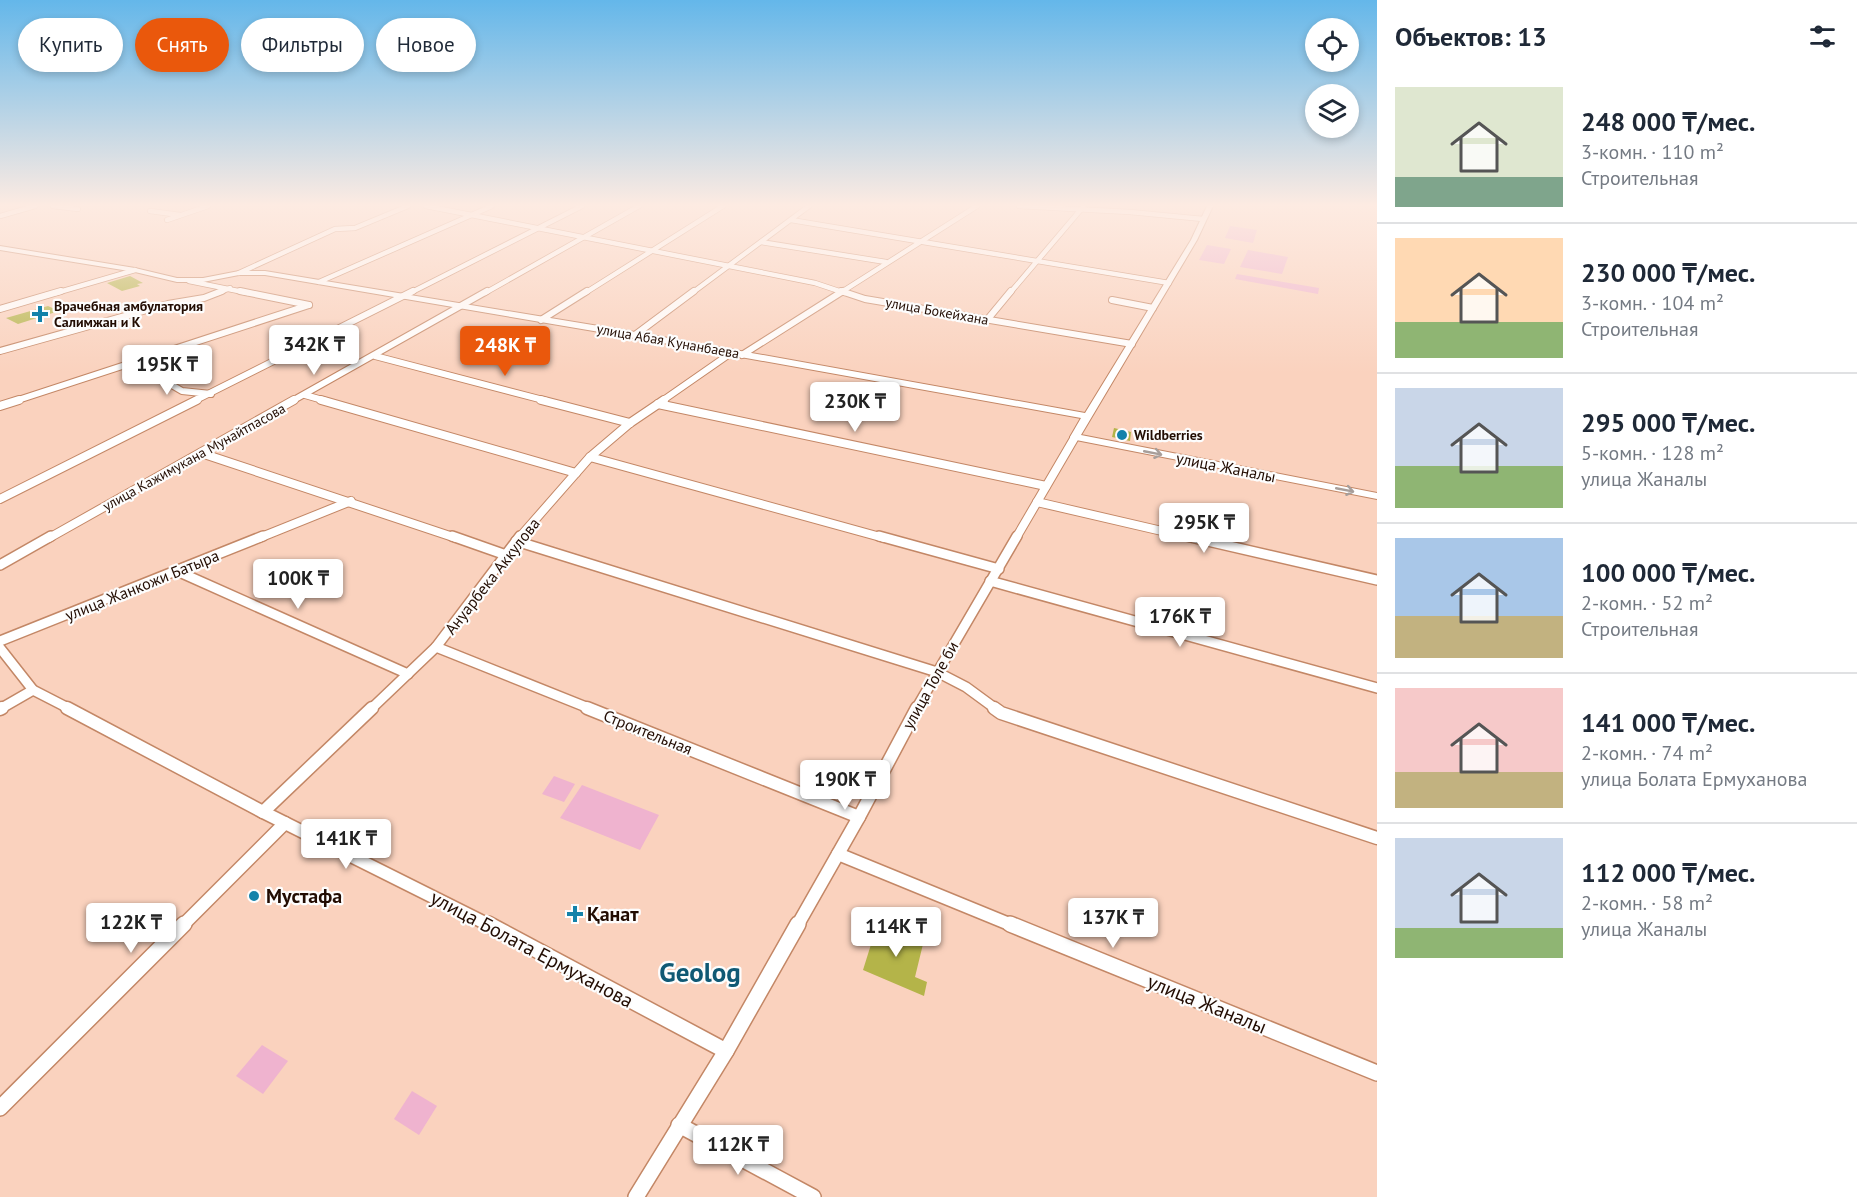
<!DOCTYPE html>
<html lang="ru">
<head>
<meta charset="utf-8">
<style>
	:root { --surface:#fff; --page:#f2f2f3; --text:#1f2937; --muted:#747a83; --line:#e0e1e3; --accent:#ea580c }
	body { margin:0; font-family:"PT Sans",sans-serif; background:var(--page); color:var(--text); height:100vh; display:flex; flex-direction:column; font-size:22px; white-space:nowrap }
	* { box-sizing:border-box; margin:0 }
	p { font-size:20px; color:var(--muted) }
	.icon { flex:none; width:33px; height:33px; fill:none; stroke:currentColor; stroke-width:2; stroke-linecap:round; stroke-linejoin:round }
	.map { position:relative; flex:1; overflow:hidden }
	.drawer { display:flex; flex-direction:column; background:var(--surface); width:480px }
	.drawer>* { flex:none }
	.banner { position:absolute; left:18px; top:18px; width:570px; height:54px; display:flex; gap:12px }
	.buttons { position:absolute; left:1305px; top:18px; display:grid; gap:12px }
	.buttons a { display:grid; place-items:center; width:54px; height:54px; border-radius:50%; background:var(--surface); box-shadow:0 3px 9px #0003; font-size:30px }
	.price { position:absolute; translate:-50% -51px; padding:0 14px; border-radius:6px; background:#fff; color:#222; font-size:20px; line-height:39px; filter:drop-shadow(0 2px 3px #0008) }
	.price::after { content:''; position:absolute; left:50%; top:36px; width:18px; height:14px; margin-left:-9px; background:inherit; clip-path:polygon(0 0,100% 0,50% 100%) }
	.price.selected { background:var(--accent); color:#fff }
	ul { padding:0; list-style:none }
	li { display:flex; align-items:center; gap:18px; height:150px; padding:0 18px }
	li+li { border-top:2px solid var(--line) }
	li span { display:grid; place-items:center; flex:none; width:168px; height:120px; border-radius:0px; color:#555 }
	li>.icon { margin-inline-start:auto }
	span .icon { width:72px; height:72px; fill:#fffc; stroke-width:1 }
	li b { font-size:26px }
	h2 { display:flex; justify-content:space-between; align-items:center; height:72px; padding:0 18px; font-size:26px }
	.pill { padding:0 21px; border-radius:27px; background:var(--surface); box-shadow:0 3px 9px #0003; font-size:21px; line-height:54px }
	.pill.selected { background:var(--accent); color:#fff }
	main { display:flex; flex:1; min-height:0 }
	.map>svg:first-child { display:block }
	.green { fill:#efb3cf }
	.building { fill:#b4b449 }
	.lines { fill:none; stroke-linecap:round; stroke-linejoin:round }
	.street-far5-casing { stroke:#c38766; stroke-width:6 }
	.street-far4-casing { stroke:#c38766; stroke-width:8 }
	.street-far3-casing { stroke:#c38766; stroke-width:10 }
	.street-far2-casing { stroke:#c38766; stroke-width:12 }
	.street-far1-casing { stroke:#c38766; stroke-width:15 }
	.street-casing { stroke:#c38766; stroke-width:18 }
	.secondary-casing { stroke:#c38766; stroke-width:2 }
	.street-far5 { stroke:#fff; stroke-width:4.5 }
	.street-far4 { stroke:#fff; stroke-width:6 }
	.street-far3 { stroke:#fff; stroke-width:8 }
	.street-far2 { stroke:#fff; stroke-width:9 }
	.street-far1 { stroke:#fff; stroke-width:12 }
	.street { stroke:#fff; stroke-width:15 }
	.secondary { fill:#fff; fill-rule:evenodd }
	.oneway { stroke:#a79e9a }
	.poi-dot { fill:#1382aa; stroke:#fdfdfd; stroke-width:2 }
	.labels { text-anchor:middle; stroke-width:4.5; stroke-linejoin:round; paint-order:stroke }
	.far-poi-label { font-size:14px; font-weight:bold; fill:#220c02; stroke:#fdfdfd; text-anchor:start }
	.far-street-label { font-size:14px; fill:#220c02; stroke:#fdfdfd }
	.street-label { font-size:16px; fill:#220c02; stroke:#fdfdfd }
	.near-poi-label { font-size:20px; font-weight:bold; fill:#220c02; stroke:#fdfdfd; text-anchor:start }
	.near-street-label { font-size:20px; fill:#220c02; stroke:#fdfdfd }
	.near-district-label { font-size:27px; font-weight:bold; fill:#105974; stroke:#fdfdfd }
</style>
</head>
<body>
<main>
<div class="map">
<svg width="1377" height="1197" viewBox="0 0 1377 1197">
	<rect width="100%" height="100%" fill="#fad2be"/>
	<g class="green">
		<polygon points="1230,226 1257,230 1253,243 1225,238"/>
		<polygon points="1207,245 1231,249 1224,264 1199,260"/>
		<polygon points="1248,250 1288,257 1282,274 1240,267"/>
		<polygon points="1237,274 1319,288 1318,294 1235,279"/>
		<polygon points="554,776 575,784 564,802 542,794"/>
		<polygon points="582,785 659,815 640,850 560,818"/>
		<polygon points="262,1045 288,1061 263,1094 236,1076"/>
		<polygon points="412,1091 437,1106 419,1135 394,1119"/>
	</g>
	<g class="building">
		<polygon points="130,276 143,283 137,284 140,286 122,291 107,283"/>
		<polygon points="48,306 59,311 18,324 6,318"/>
		<polygon points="1114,428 1131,432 1130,441 1112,437"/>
		<polygon points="878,922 924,940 915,977 927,982 924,996 863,970"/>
	</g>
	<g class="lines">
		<defs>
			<g id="street-far5">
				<polyline points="53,206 78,209"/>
				<polyline points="426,206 815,283 845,293"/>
				<polyline points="1019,206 1130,212 1203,219"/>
				<polyline points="150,211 180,215"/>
				<polyline points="0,216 35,206"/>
				<polyline points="167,220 208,206"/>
				<polyline points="791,220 1169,283"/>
				<polyline points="761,242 886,262"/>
				<polyline points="239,273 335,229 355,228 408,206"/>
				<polyline points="189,281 248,293"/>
				<polyline points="319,282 492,206"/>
				<polyline points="56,293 135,270"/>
				<polyline points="218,293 230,288"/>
				<polyline points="410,293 582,206"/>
				<polyline points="485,293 639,206"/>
				<polyline points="585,293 723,206"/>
				<polyline points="692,293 809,206"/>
				<polyline points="840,293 977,206"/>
				<polyline points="1010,293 1083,207"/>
			</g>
			<g id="street-far4">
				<polyline points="240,291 309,305"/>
				<polyline points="841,291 865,299 1132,344"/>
				<polyline points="1112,300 1153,308"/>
				<polyline points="0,309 61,291"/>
				<polyline points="541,320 587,291"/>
				<polyline points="987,320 1011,291"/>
				<polyline points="635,335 694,291"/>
				<polyline points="0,351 168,304 204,298 222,291"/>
				<polyline points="742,355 843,291"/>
				<polyline points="375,356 547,401"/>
				<polyline points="134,363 182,391 211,394"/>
				<polyline points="305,395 326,401"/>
				<polyline points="15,401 309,305"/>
				<polyline points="194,401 413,291"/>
				<polyline points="292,401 487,291"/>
				<polyline points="662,401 731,353"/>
			</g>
			<g id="street-far3">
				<polyline points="321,400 576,473"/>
				<polyline points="541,400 630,423"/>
				<polyline points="658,404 1046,486"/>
				<polyline points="0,406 19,400"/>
				<polyline points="201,453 456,538"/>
				<polyline points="590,457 884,538"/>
				<polyline points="0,499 197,400"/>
				<polyline points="1037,502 1192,538"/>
				<polyline points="49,538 294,400"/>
				<polyline points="259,538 351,501"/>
				<polyline points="519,538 590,457 630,423 664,400"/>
				<polyline points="1016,538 1075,437"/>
			</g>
			<g id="street-far2">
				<polyline points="452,536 506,555"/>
				<polyline points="879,536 999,569"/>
				<polyline points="1186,536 1377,580"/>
				<polyline points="516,541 937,672 966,687 996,709"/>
				<polyline points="0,565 51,536"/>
				<polyline points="177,571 408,674"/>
				<polyline points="990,581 1377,688"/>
				<polyline points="0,641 263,536"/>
				<polyline points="436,647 591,709"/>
				<polyline points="0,648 33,690 70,709"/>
				<polyline points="0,709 33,690"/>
				<polyline points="371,709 436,647 520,536"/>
				<polyline points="916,709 1017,536"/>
			</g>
			<g id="street-far1">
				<polyline points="67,708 263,812 491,926"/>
				<polyline points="587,708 859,817"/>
				<polyline points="994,708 1001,713 1377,838"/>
				<polyline points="0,709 2,708"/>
				<polyline points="263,812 372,708"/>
				<polyline points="838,854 1014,926"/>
				<polyline points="182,926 285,823"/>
				<polyline points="797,926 859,817 917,708"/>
			</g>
			<g id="street">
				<polyline points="488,924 726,1051"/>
				<polyline points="1010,924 1377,1073"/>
				<polyline points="0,1108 184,924"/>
				<polyline points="679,1125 813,1197"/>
				<polyline points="636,1197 726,1051 798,924"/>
			</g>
			<polygon id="secondary" points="1207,206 1213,206 1197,240 1081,435 1377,493 1377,499 1071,439 1070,437 1081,418 635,338 265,275 239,275 203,282 177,282 135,272 0,250 0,246 135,268 177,278 203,278 239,271 265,271 635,332 1085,413 1191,240"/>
		</defs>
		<use href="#street-far5" class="street-far5-casing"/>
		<use href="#street-far4" class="street-far4-casing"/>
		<use href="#street-far3" class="street-far3-casing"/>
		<use href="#street-far2" class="street-far2-casing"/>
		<use href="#street-far1" class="street-far1-casing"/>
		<use href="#street" class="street-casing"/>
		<use href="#secondary" class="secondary-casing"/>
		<use href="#street-far5" class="street-far5"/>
		<use href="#street-far4" class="street-far4"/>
		<use href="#street-far3" class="street-far3"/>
		<use href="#street-far2" class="street-far2"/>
		<use href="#street-far1" class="street-far1"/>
		<use href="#street" class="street"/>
		<use href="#secondary" class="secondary"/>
	</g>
	<defs><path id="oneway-shaft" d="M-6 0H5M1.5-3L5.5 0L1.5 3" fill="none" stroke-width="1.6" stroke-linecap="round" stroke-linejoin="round" transform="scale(1.5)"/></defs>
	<g class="oneway">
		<use href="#oneway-shaft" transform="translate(1153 453) rotate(11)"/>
		<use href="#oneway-shaft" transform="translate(1345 490) rotate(11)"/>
	</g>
	<linearGradient id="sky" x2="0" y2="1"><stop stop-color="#64b7ea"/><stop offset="0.55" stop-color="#fdebe2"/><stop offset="1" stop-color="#fdebe2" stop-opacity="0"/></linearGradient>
	<rect width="1377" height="373" fill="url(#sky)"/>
	<g class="poi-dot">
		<path d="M37 305h6v6h6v6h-6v6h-6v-6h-6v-6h6z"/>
		<circle cx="1122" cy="435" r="6"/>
		<circle cx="254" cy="896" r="6"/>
		<path d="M572 905h6v6h6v6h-6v6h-6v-6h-6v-6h6z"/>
	</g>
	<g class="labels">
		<g class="far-poi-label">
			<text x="54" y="311">Врачебная амбулатория<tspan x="54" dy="16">Салимжан и К</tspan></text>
			<text x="1134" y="440">Wildberries</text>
		</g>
		<g class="far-street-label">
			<text transform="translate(937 311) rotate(10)" y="5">улица Бокейхана</text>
			<text transform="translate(668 341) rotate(10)" y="5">улица Абая Кунанбаева</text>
			<text transform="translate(194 457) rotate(-29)" y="5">улица Кажимукана Мунайтпасова</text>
		</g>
		<g class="street-label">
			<text transform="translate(1226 467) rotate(11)" y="6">улица Жаналы</text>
			<text transform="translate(492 576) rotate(-52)" y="6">Ануарбека Аккулова</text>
			<text transform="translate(142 585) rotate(-22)" y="6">улица Жанкожи Батыра</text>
			<text transform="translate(930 685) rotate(-61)" y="6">улица Толе би</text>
			<text transform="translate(648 732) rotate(22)" y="6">Строительная</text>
		</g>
		<g class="near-poi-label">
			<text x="266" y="903">Мустафа</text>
			<text x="587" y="921">Қанат</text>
		</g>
		<g class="near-street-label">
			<text transform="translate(532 949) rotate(28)" y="7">улица Болата Ермуханова</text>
			<text transform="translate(1207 1004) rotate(22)" y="7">улица Жаналы</text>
		</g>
		<g class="near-district-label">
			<text x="700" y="982">Geolog</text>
		</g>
	</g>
</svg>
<div class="buttons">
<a><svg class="icon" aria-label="locate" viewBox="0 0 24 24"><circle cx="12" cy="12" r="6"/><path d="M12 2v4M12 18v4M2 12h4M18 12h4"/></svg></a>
<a><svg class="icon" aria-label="layers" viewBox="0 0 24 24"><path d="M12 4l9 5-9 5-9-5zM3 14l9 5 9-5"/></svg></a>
</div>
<b class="price" style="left:314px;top:376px">342K ₸</b>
<b class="price selected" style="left:505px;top:377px">248K ₸</b>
<b class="price" style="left:167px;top:396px">195K ₸</b>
<b class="price" style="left:855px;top:433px">230K ₸</b>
<b class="price" style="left:1204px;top:554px">295K ₸</b>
<b class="price" style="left:298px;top:610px">100K ₸</b>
<b class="price" style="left:1180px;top:648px">176K ₸</b>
<b class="price" style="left:845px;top:811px">190K ₸</b>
<b class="price" style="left:346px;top:870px">141K ₸</b>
<b class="price" style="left:1113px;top:949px">137K ₸</b>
<b class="price" style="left:131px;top:954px">122K ₸</b>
<b class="price" style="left:896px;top:958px">114K ₸</b>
<b class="price" style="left:738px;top:1176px">112K ₸</b>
<div class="banner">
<a class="pill">Купить</a>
<a class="pill selected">Снять</a>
<a class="pill">Фильтры</a>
<a class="pill">Новое</a>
</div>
</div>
<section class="drawer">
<h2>Объектов: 13<svg class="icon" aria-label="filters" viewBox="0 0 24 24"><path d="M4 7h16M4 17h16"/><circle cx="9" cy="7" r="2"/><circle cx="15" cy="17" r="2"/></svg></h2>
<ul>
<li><span style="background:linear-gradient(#dfe7d0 75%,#7fa58c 0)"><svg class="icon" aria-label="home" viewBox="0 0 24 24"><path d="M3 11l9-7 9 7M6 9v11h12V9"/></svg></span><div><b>248 000 ₸/мес.</b><p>3-комн. · 110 m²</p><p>Строительная</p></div></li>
<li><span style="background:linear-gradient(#ffd9b3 70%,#8fb573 0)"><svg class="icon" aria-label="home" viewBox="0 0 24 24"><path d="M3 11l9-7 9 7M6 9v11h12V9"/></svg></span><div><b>230 000 ₸/мес.</b><p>3-комн. · 104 m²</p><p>Строительная</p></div></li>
<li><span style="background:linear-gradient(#c9d6e8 65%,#8fb573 0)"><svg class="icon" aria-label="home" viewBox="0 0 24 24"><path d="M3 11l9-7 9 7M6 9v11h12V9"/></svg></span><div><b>295 000 ₸/мес.</b><p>5-комн. · 128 m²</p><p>улица Жаналы</p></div></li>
<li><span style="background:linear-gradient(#a9c7e8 65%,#c2b280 0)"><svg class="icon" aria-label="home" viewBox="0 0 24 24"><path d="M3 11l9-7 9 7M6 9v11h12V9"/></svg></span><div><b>100 000 ₸/мес.</b><p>2-комн. · 52 m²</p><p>Строительная</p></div></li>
<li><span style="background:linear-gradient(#f6c9c9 70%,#c2b280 0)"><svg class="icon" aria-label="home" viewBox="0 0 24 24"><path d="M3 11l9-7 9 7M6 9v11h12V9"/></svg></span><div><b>141 000 ₸/мес.</b><p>2-комн. · 74 m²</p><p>улица Болата Ермуханова</p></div></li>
<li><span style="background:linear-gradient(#c9d6e8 75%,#8fb573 0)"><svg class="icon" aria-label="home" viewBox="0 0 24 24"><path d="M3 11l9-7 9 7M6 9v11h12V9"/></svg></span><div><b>112 000 ₸/мес.</b><p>2-комн. · 58 m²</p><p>улица Жаналы</p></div></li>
</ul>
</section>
</main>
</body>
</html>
